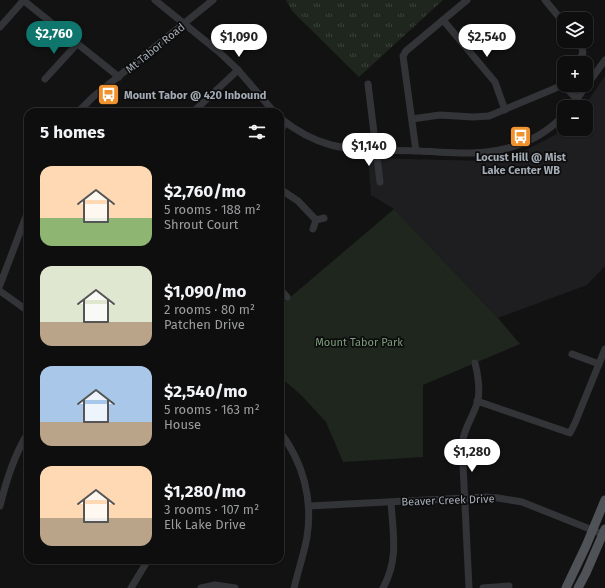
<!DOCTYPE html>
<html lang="en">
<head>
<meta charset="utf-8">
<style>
	:root { --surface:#0e0e0e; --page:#1c1c1c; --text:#f1f3f6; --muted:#9b9c9e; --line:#2e2e2e; --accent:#0f766e }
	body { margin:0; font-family:"Fira Sans",sans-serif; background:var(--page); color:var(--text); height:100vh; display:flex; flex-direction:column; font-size:15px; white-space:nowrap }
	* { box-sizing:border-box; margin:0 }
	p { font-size:13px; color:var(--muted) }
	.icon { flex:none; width:22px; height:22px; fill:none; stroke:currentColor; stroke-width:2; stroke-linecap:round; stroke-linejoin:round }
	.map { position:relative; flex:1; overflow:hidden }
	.details { position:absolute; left:24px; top:108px; width:260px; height:456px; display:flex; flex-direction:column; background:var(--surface); border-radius:12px; box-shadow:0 1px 3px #0004,0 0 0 1px var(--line) }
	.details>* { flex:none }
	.controls { position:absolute; left:557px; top:12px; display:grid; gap:8px }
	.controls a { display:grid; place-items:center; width:36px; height:36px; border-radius:8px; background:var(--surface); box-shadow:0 1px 3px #0004,0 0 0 1px var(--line); font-size:20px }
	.price { position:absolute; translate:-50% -34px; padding:0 9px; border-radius:14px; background:#fff; color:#222; font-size:13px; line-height:26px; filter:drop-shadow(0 1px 2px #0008) }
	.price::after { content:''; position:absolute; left:50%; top:24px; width:12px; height:9px; margin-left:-6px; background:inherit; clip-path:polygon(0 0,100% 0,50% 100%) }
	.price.on { background:var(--accent); color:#fff }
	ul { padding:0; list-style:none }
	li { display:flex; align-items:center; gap:12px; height:100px; padding:0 16px }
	li span { display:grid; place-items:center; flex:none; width:112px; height:80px; border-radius:12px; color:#555 }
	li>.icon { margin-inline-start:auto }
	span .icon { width:48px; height:48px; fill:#fffc; stroke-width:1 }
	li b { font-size:17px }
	h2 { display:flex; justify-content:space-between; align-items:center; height:48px; padding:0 16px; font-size:17px }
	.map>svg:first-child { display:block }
	.built { fill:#1e1e20 }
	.grass { fill:url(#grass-tufts) }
	.green { fill:#1e261e }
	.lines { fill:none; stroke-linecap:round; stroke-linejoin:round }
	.minor { stroke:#333438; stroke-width:7 }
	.major { stroke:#4f5257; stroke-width:9 }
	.labels { text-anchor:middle; stroke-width:3.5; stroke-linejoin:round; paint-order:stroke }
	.street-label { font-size:11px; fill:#a3abb4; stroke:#0d0d0e }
	.poi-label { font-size:11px; font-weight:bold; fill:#a3abb4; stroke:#0d0d0e; text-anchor:start }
	.park-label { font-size:11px; fill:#7d9f7a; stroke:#0d0d0e }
</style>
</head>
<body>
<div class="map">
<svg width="605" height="588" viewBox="0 0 605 588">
	<defs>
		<pattern id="grass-tufts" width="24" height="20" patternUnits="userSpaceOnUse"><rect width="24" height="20" fill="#1e261e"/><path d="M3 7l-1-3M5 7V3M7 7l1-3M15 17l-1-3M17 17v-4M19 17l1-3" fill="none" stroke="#3c433c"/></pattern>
	</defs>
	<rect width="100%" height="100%" fill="#121213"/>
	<polygon class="built" points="605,76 605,266 587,285 498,318 394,209 371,195 368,158 488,161 522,152 555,135 564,127 564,129 586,129 586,107 584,107"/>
	<polygon class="grass" points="286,0 443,0 359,77 292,11"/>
	<polygon class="green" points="394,209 498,318 520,344 423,385 423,457 343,462 326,422 300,394 280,377 280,306"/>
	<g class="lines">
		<g class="minor">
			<polyline points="23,0 119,77"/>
			<polyline points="155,0 219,52 238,70 274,112"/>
			<polyline points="545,0 564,23"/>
			<polyline points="443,20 495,82 505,110"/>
			<polyline points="0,27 23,1"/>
			<polyline points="577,63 583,53 581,44 578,41"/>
			<polyline points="45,79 77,44"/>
			<polyline points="368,84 380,182"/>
			<polyline points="563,85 577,99"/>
			<polyline points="571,107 605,60"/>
			<polyline points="78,112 93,97 213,0"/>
			<polyline points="193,112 238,70"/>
			<path d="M 280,118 C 295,130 312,140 331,145 C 359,152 390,150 419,151 C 447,152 477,156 504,149 C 526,144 548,132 564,115"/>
			<polyline points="412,119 440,115 473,117 489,116 563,85 564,84"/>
			<polyline points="280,130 286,123"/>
			<polyline points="416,151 403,56 406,51 467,0"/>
			<polyline points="280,189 298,201 316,220"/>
			<polyline points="313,229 316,220 324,218"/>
			<polyline points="0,285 28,211"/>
			<polyline points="280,289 287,297"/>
			<polyline points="0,291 28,311"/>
			<polyline points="572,354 599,364"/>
			<polyline points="477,401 570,433 575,423 605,349"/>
			<path d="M 280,432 C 303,462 313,499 307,537 C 304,554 298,571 294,588"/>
			<path d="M 0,506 C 6,481 14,455 28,433"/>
			<polyline points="309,506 484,497 498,498 522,502 605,535"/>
			<polyline points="131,588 148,560"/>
			<polyline points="201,588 215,585 235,588"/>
			<path d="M 383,588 C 399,559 393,534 391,502"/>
			<path d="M 469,588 L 462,444 C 464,427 474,416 478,400 C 480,388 478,375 475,363"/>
			<polyline points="483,588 509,586"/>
		</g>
		<g class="major">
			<polyline points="566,588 586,546 605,500"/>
			<polyline points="578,588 586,573 605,529"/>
		</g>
	</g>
	<defs>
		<symbol id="bus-square" viewBox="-11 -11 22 22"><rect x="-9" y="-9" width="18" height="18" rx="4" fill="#f0932e" stroke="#0d0d0e"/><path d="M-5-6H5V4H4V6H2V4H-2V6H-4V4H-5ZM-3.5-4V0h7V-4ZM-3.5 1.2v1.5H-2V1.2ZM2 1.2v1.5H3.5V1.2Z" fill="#fff"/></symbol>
	</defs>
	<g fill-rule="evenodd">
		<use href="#bus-square" x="96" y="82" width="25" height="25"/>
		<use href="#bus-square" x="508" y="124" width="25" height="25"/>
	</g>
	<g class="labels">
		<g class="street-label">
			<text transform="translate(155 48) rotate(-39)" y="4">Mt Tabor Road</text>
			<text transform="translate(448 500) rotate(-2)" y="4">Beaver Creek Drive</text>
		</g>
		<g class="poi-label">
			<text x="124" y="99">Mount Tabor @ 420 Inbound</text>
			<text x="521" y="161" text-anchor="middle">Locust Hill @ Mist<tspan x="521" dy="13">Lake Center WB</tspan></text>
		</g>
		<g class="park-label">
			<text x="359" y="346">Mount Tabor Park</text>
		</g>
	</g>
</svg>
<div class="controls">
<a><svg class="icon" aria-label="layers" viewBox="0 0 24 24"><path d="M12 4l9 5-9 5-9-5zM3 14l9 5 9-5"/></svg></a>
<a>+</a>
<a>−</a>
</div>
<b class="price on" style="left:54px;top:55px">$2,760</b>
<b class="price" style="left:239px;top:58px">$1,090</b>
<b class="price" style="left:487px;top:58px">$2,540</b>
<b class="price" style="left:369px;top:167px">$1,140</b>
<b class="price" style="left:472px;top:473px">$1,280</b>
<section class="details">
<h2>5 homes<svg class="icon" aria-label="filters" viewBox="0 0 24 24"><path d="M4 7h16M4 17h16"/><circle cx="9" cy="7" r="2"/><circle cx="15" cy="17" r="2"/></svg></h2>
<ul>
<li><span style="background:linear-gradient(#ffd9b3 65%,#8fb573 0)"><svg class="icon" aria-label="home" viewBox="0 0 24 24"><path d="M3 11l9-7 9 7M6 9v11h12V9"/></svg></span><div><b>$2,760/mo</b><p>5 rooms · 188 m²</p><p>Shrout Court</p></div></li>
<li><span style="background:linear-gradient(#dfe7d0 70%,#b9a48a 0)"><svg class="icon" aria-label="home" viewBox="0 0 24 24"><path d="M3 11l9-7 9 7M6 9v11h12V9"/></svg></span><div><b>$1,090/mo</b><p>2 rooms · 80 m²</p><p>Patchen Drive</p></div></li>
<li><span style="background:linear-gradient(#a9c7e8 70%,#b9a48a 0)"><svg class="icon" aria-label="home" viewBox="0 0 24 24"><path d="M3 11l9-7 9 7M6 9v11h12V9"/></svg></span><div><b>$2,540/mo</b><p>5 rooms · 163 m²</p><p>House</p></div></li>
<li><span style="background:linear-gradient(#ffd9b3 65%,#b9a48a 0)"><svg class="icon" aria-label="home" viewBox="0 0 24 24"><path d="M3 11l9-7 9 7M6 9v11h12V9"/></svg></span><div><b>$1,280/mo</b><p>3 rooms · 107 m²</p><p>Elk Lake Drive</p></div></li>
</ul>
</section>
</div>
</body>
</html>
